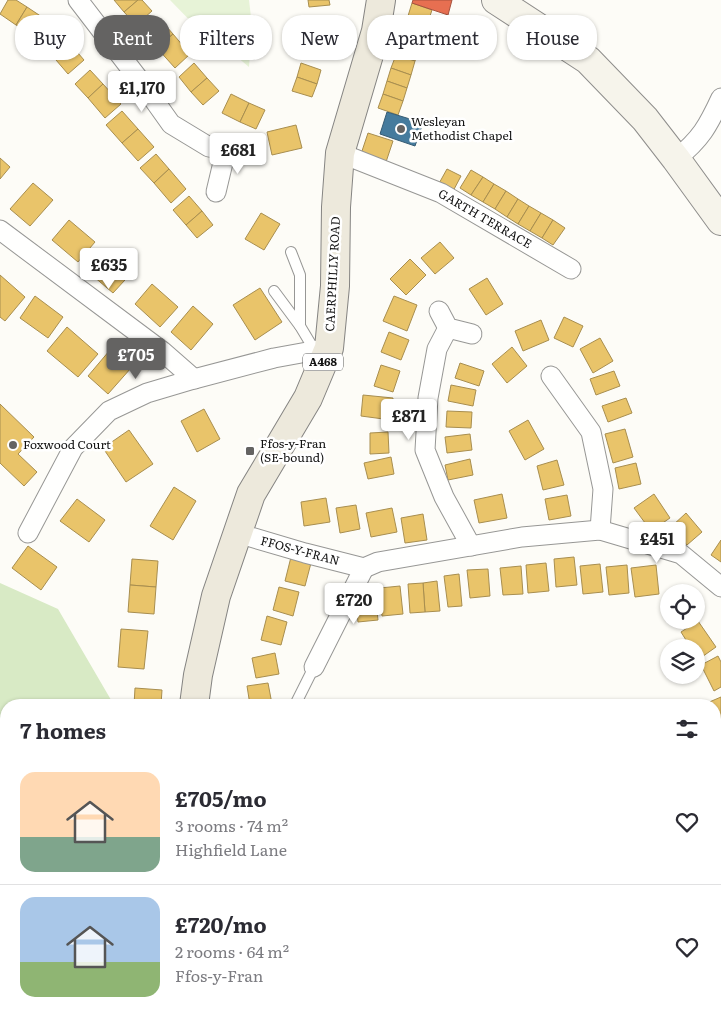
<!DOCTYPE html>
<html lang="en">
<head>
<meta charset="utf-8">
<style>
	:root { --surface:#fff; --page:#f7f7f7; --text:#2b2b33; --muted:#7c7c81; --line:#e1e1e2; --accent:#646362 }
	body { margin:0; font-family:Literata,serif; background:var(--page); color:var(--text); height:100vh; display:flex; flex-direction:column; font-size:19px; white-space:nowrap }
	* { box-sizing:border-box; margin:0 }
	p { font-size:16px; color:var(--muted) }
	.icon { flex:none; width:28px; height:28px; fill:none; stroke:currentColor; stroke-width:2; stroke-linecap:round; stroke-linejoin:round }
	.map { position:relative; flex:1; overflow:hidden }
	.panel { position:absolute; left:0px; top:699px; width:721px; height:321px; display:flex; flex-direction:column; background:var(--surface); border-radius:20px 20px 0 0; box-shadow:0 1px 4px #0004 }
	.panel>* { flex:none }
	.banner { position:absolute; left:15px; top:15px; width:691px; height:45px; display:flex; gap:10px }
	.buttons { position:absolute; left:660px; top:584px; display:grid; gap:10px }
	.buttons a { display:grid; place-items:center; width:45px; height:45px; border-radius:50%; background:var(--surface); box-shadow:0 1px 4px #0004; font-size:25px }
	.price { position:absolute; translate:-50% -42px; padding:0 11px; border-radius:5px; background:#fff; color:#222; font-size:16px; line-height:32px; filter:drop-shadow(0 1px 2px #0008) }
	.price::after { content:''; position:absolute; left:50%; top:30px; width:15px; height:11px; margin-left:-8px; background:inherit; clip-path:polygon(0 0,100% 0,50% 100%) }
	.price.current { background:var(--accent); color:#fff }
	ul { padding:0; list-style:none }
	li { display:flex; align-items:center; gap:15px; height:125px; padding:0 20px }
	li+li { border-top:1px solid var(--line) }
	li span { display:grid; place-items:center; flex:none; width:140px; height:100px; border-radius:15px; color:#555 }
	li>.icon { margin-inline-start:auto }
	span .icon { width:60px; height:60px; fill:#fffc; stroke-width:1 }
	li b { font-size:21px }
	h2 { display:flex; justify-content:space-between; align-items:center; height:60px; padding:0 20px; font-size:21px }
	.chip { padding:0 18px; border-radius:20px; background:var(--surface); box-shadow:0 1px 4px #0004; font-size:18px; line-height:45px }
	.chip.current { background:var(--accent); color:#fff }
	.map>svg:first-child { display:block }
	.green { fill:#e7f3d7 }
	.forest { fill:#d8eac5 }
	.homes { fill:#e9c46a; stroke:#a88e4f }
	.shops { fill:#e76f51; stroke:#a7533e }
	.public { fill:#457b9d; stroke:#355b73 }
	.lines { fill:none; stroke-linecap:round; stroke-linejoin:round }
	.lane-casing { stroke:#979795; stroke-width:12 }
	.street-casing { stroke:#979795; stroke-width:21 }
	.secondary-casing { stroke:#8e8d8b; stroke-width:30 }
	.primary-casing { stroke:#858482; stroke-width:30 }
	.lane { stroke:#fffffe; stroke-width:10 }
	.street { stroke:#fffffe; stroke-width:19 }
	.secondary { stroke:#f6f4eb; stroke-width:28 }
	.primary { stroke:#ede9dc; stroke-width:28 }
	.poi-dot { fill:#646362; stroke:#fff; stroke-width:2 }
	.labels { text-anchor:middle; stroke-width:5; stroke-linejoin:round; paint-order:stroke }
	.shield { fill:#fff; stroke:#585858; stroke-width:1 }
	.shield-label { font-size:11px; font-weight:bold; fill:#111 }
	.poi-label { font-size:12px; fill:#111; stroke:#fff; text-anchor:start }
	.street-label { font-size:12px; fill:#111; stroke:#fff }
</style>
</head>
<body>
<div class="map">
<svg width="721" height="1019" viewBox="0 0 721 1019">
	<rect width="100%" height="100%" fill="#fdfcf7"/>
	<polygon class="green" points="170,0 249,0 252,26 249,67 230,51 205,36"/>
	<g class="forest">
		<polygon points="0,583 58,609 114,705 6,705 6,760 0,758"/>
		<polygon points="6,803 6,1014 35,1014 30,1019 7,1019 0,1011 0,829"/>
	</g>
	<g class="homes">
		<polygon points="8,0 16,0 27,7 16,25 0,14"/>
		<polygon points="114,0 138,0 124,12"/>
		<polygon points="138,0 142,0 152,11 136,25 124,12"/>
		<polygon points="308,0 329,0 330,5 309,7"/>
		<polygon points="412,3 432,10 428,22 408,16"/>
		<polygon points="27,7 42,17 31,34 16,25"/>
		<polygon points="408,16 428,22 424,35 404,29"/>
		<polygon points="160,19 173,34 157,48 144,33"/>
		<polygon points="308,19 332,20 331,37 307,36"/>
		<polygon points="54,26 72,46 56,60 39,40"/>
		<polygon points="404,29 424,35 420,49 400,42"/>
		<polygon points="173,34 190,54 175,68 157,48"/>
		<polygon points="307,36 331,37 331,54 306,54"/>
		<polygon points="400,42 420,49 415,61 396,55"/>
		<polygon points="72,46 84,60 68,74 56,60"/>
		<polygon points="396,55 415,61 411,75 391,68"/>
		<polygon points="194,63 207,78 191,92 179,77"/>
		<polygon points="301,63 321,70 317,84 297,77"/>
		<polygon points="391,68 411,75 407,88 387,81"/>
		<polygon points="90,70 103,84 88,98 75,84"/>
		<polygon points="297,77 317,84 312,97 292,91"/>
		<polygon points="207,78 219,91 203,105 191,92"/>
		<polygon points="387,81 407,88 403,101 383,94"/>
		<polygon points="103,84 121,104 105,118 88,98"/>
		<polygon points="231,94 249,103 240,122 222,113"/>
		<polygon points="383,94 403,101 398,115 378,108"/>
		<polygon points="249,103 265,110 256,129 240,122"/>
		<polygon points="122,111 138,129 122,143 106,125"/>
		<polygon points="296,125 302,148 272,155 267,132"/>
		<polygon points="138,129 154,147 138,161 122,143"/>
		<polygon points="368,133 393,141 386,162 361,154"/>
		<polygon points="156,154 169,169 154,183 140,168"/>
		<polygon points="0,158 10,167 0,179"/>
		<polygon points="169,169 186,189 171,203 154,183"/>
		<polygon points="447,169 461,176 451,195 437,187"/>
		<polygon points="471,170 483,177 471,195 460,188"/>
		<polygon points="483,177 494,184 483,202 471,195"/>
		<polygon points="33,183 53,200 30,226 10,209"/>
		<polygon points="494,184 506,191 495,209 483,202"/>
		<polygon points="506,191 518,199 507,217 495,209"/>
		<polygon points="189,196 202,211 186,225 173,210"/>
		<polygon points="518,199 529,206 518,224 507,217"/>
		<polygon points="529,206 541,213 530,231 518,224"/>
		<polygon points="202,211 213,225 197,238 186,225"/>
		<polygon points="261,213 280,224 264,250 245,239"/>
		<polygon points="541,213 553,220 542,238 530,231"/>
		<polygon points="69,220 95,242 78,262 52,240"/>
		<polygon points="553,220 565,228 553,245 542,238"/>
		<polygon points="440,242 454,258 435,274 421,258"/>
		<polygon points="115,250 136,268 113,293 93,276"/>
		<polygon points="410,259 426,275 406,295 390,279"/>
		<polygon points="0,275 25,297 5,321 0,317"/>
		<polygon points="487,278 503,304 486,315 469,289"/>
		<polygon points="152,284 178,307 160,327 135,304"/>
		<polygon points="260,288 282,322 255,340 233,305"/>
		<polygon points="35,296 63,317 48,338 20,318"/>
		<polygon points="394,296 417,305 407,331 383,321"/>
		<polygon points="193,306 213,324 191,350 171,332"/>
		<polygon points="564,317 583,326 573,347 554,338"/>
		<polygon points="541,320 549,340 523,351 515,331"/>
		<polygon points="67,327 98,354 78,377 47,351"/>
		<polygon points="389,332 409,340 401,360 381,352"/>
		<polygon points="600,338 613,361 593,373 580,349"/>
		<polygon points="512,347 527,366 507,383 492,364"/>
		<polygon points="110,350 131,368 108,394 88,376"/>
		<polygon points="460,363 484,371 479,386 455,378"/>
		<polygon points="381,365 400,371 393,392 374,386"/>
		<polygon points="614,371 620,386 596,395 590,379"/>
		<polygon points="451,385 476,390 473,406 448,401"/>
		<polygon points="363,395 393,398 391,420 361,416"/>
		<polygon points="626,398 632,413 608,422 602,406"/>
		<polygon points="0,404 34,437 18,454 37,472 24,486 0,463"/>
		<polygon points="204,409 220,439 197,452 181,421"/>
		<polygon points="447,411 472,412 471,428 446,427"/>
		<polygon points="528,420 544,449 525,460 509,431"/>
		<polygon points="625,429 633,457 613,463 605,434"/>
		<polygon points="129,430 153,464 126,482 103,448"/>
		<polygon points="388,432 389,453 370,454 370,433"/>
		<polygon points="470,434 472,450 447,453 445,437"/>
		<polygon points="391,457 394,474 368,479 364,463"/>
		<polygon points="470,459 473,475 448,480 445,465"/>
		<polygon points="557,460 564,485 543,490 537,466"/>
		<polygon points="636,463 641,484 619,489 615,468"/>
		<polygon points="174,487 196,501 173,540 150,526"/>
		<polygon points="502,494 507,518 479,523 474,500"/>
		<polygon points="654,494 670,518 651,531 634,508"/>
		<polygon points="567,495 571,516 549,520 545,499"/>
		<polygon points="326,498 330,522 304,526 301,502"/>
		<polygon points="77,499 105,520 89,542 60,521"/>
		<polygon points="356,505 360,529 340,533 336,508"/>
		<polygon points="392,508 397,532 371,537 366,513"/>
		<polygon points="686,513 702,532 687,545 671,527"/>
		<polygon points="423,514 427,540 405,543 401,518"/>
		<polygon points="721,540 721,562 711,555"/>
		<polygon points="28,546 57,567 41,590 12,568"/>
		<polygon points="291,557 311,563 305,586 285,581"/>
		<polygon points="574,557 577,585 556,587 554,559"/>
		<polygon points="132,559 158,561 156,587 130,585"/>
		<polygon points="546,563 549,591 528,593 526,565"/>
		<polygon points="600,564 603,592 583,594 580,566"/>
		<polygon points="627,565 629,593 609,595 606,567"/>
		<polygon points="656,565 659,594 635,597 631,568"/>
		<polygon points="521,566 523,594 503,595 500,568"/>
		<polygon points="488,569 490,596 470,598 467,570"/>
		<polygon points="459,574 462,606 448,607 444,576"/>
		<polygon points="437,581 440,611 425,612 423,583"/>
		<polygon points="423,583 425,612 410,613 408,584"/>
		<polygon points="130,585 156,587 154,614 128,612"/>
		<polygon points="400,586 403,614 382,616 380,588"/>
		<polygon points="279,587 299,592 293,616 273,610"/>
		<polygon points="375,593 378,620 358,622 355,595"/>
		<polygon points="267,616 287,622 281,645 261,640"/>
		<polygon points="698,621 716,647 699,659 696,655 696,648 691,648 681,632"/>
		<polygon points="121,629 148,631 144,669 118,667"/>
		<polygon points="275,653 279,674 256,678 252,658"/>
		<polygon points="718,656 721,662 721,687 714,691 701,665"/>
		<polygon points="268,683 272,704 250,705 247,686"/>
		<polygon points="135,688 162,690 161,705 134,705"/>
		<polygon points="721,697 721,732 715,719 715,705 708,705 707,703"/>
		<polygon points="83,1014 91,1014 96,1019 77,1019"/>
	</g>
	<polygon class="shops" points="413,0 452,0 448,15 412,3"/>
	<polygon class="public" points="387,112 423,123 415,146 380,134"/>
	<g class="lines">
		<defs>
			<g id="lane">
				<polyline points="291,252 300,275 300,326 315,351"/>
				<polyline points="274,291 300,326"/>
				<polyline points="295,705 314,667"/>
			</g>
			<g id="street">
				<polyline points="78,0 144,86 171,124 209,147 252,154"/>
				<polyline points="340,153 441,193 571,269"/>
				<path d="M 676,159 C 701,139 708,126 721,98"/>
				<polyline points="216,192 226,150"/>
				<polyline points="0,230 162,351 194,379"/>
				<polyline points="439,311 448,328 472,334"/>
				<polyline points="448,328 437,349 428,398 425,450 444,497 471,546"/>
				<polyline points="551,376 591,432 603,489 600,530"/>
				<polyline points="28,533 73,448 109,411 147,393 194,379 274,358 329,348"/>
				<polyline points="237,533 305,553 364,568 378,562 522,537 600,530 681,554 721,587"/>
				<polyline points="314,667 364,568"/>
				<polyline points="715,931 721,932"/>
				<polyline points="422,1014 423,1019"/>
				<polyline points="598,1014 599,1019"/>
				<polyline points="334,1019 343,1014"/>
			</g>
			<polyline id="secondary" points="496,0 588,60 645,119 676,159 721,221"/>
			<g id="primary">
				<polyline points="194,705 198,675 216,596 251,494 308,398 329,348 335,286 336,207 340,153 376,31 381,0"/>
				<polyline points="30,1019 35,1014"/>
			</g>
		</defs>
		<use href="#lane" class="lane-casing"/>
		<use href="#street" class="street-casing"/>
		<use href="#secondary" class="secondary-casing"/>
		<use href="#primary" class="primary-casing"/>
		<use href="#lane" class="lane"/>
		<use href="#street" class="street"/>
		<use href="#secondary" class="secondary"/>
		<use href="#primary" class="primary"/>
	</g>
	<g class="poi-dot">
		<circle cx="401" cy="129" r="5"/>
		<circle cx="13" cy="445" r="5"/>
		<rect x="245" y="446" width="10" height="10" rx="2.5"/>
	</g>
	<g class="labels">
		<rect class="shield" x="303" y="353.5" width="40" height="17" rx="4"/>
		<g class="shield-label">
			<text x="323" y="366">A468</text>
		</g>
		<g class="poi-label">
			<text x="411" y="126">Wesleyan<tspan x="411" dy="14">Methodist Chapel</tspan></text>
			<text x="260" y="448">Ffos-y-Fran<tspan x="260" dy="14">(SE-bound)</tspan></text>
			<text x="23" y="449">Foxwood Court</text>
		</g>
		<g class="street-label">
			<text transform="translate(485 219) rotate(30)" y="4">GARTH TERRACE</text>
			<text transform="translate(333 274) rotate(-87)" y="4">CAERPHILLY ROAD</text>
			<text transform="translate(300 551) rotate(15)" y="4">FFOS-Y-FRAN</text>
		</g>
	</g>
</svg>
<div class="buttons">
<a><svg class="icon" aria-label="locate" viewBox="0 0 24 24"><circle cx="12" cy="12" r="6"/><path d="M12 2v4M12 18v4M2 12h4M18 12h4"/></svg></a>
<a><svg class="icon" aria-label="layers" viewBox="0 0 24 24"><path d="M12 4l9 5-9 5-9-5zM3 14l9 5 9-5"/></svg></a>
</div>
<b class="price" style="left:142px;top:113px">£1,170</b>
<b class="price" style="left:238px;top:175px">£681</b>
<b class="price" style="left:109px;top:290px">£635</b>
<b class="price current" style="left:136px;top:380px">£705</b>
<b class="price" style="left:409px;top:441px">£871</b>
<b class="price" style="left:657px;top:564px">£451</b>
<b class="price" style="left:354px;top:625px">£720</b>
<div class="banner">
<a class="chip">Buy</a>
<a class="chip current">Rent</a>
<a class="chip">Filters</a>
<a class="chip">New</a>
<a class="chip">Apartment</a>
<a class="chip">House</a>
</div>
<section class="panel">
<h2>7 homes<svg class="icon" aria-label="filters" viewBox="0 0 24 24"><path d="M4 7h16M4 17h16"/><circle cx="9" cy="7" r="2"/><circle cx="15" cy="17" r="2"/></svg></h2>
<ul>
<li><span style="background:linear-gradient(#ffd9b3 65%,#7fa58c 0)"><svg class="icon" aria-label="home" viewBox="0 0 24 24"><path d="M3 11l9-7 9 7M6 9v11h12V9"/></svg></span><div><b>£705/mo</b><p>3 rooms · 74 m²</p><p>Highfield Lane</p></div><svg class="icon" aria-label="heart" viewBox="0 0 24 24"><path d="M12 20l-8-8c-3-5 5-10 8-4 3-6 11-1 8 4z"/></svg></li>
<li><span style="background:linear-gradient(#a9c7e8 65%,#8fb573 0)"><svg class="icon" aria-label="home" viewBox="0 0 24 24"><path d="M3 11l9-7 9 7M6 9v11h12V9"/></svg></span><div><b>£720/mo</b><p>2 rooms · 64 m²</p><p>Ffos-y-Fran</p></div><svg class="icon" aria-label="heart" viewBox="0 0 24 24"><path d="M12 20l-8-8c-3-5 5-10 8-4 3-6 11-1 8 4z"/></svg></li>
</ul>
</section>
</div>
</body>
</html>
